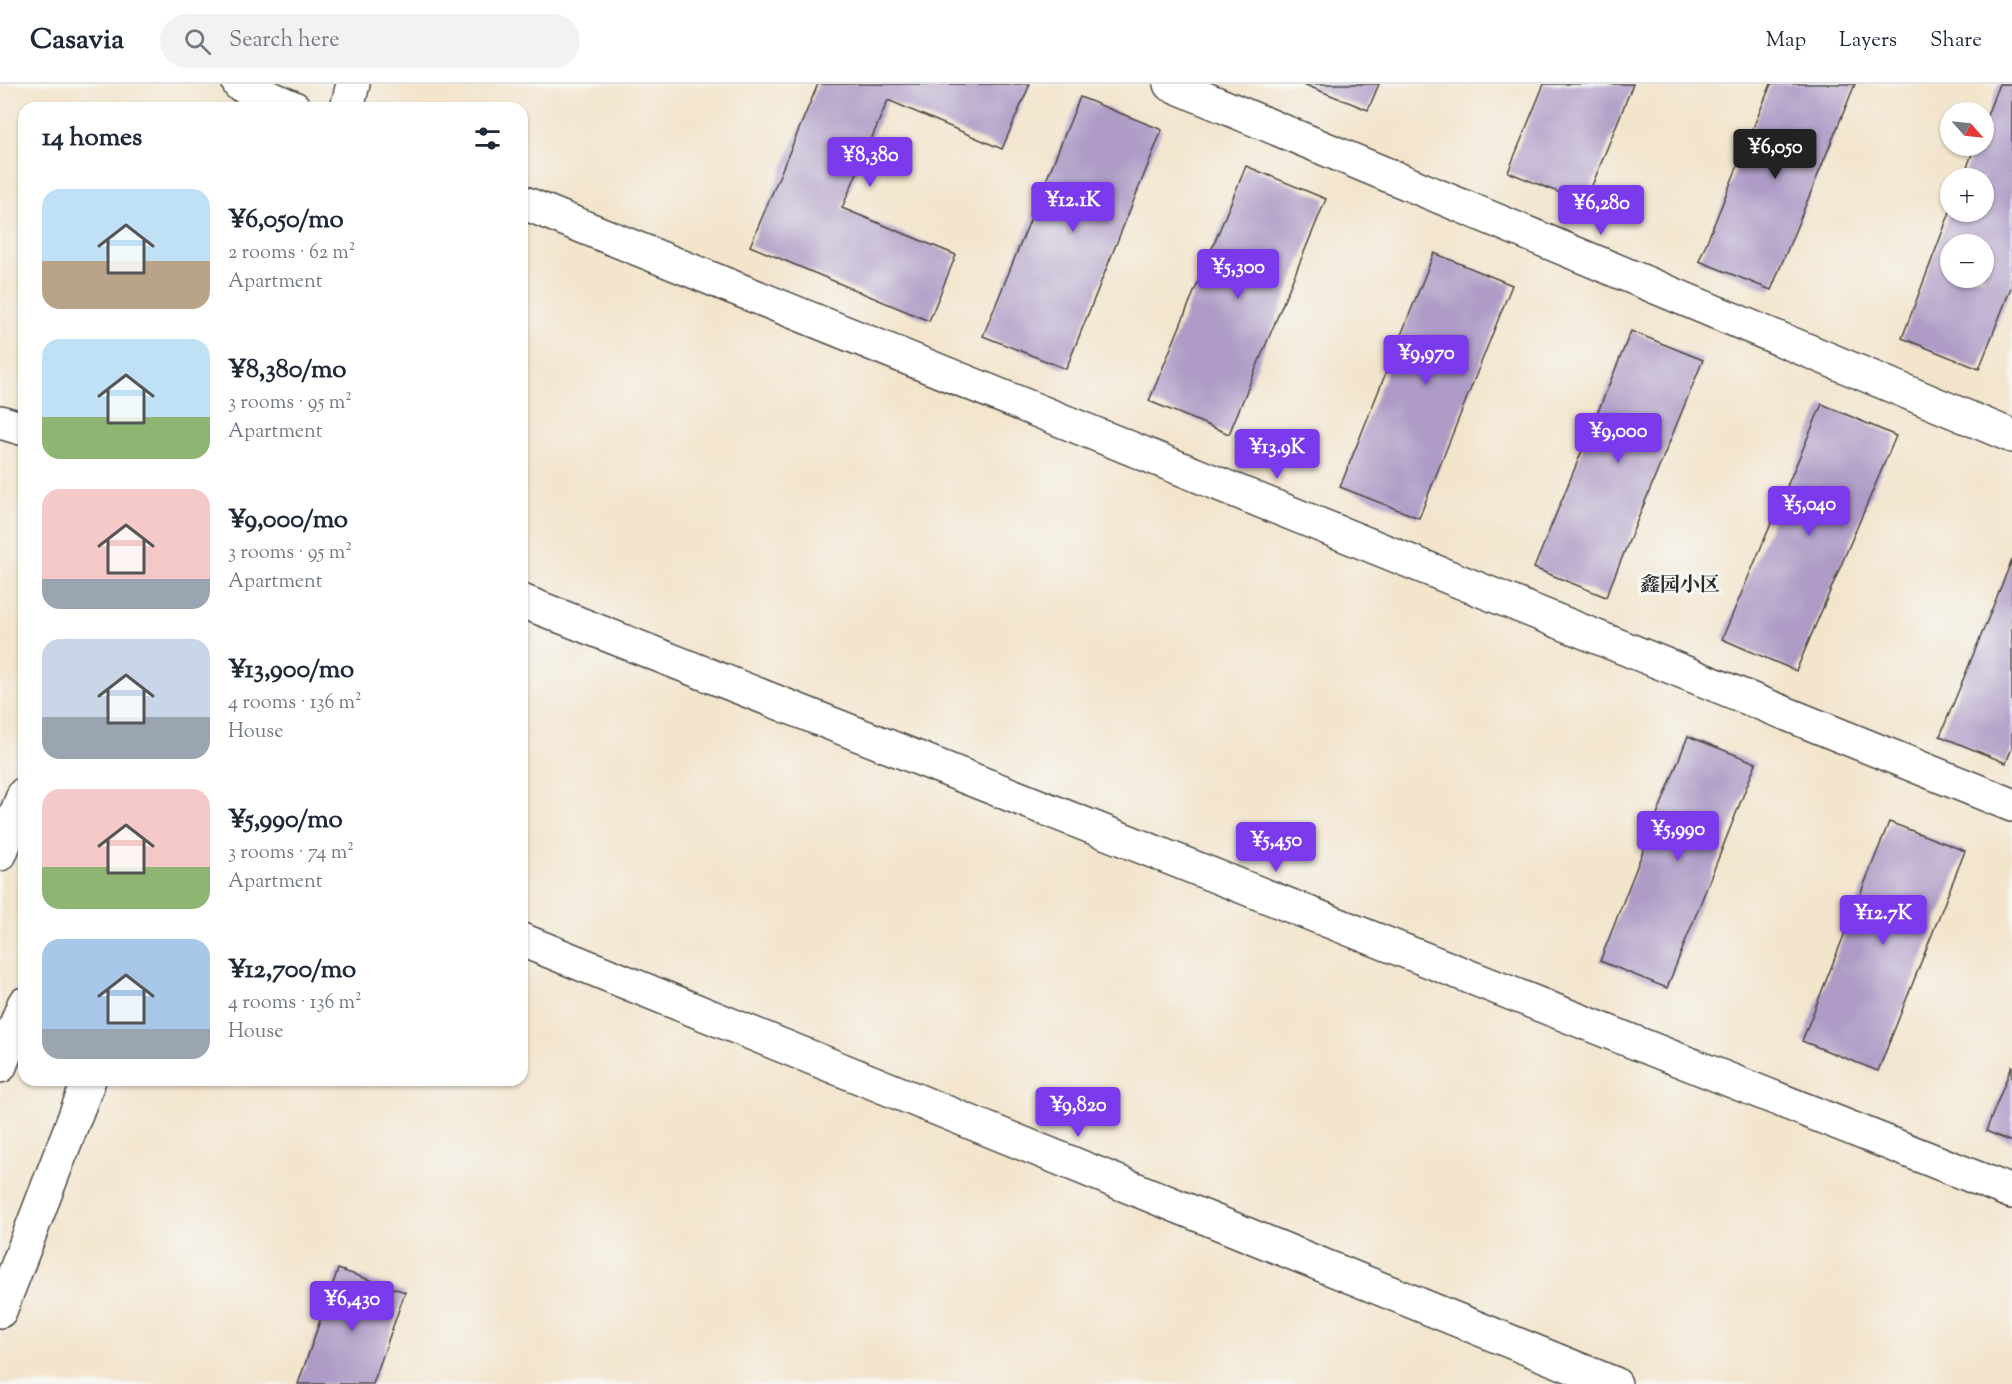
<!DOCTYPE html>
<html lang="en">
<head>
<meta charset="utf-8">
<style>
	:root { --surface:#fff; --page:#f2f2f3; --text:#1f2937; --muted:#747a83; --line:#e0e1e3; --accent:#7c3aed }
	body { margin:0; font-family:"Sorts Mill Goudy","Noto Serif SC",serif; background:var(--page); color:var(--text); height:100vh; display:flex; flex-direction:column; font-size:22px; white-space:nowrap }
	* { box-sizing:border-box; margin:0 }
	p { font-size:20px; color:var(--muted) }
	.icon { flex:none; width:33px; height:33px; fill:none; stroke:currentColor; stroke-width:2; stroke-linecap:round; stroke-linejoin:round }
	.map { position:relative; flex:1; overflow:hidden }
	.panel { position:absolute; left:18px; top:18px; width:510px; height:984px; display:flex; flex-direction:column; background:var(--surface); border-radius:18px; box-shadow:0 2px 4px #0004 }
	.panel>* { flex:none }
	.needle { width:39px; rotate:117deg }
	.tools { position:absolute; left:1940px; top:18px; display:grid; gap:12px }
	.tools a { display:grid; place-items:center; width:54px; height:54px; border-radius:50%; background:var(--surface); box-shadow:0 2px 4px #0004; font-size:30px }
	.price { position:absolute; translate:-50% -51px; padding:0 14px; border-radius:6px; background:var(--accent); color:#fff; font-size:20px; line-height:39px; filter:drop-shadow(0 2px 3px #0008) }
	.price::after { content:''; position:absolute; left:50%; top:36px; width:18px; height:14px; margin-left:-9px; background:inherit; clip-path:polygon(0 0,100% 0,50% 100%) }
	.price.on { background:#222; color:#fff }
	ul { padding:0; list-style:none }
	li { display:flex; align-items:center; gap:18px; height:150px; padding:0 24px }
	li span { display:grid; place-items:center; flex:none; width:168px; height:120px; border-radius:18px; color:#555 }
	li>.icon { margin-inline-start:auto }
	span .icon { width:72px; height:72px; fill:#fffc; stroke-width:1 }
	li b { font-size:26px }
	h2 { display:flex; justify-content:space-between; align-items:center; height:72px; padding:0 24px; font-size:26px }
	header { display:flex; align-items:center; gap:36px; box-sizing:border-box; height:84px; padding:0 30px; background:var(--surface); border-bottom:2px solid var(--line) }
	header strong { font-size:28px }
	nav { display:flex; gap:33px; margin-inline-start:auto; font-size:21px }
	.search { width:420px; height:54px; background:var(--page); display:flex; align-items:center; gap:15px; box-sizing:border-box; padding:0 21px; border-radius:33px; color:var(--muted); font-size:22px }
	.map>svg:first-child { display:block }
	.building { fill:#ae9bc6; fill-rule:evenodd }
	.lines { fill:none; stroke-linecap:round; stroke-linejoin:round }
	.minor-casing { stroke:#494743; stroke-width:36 }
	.major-casing { stroke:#494743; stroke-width:36 }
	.minor { stroke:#fff; stroke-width:33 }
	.major { stroke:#fff; stroke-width:33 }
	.labels { text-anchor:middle; stroke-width:6; stroke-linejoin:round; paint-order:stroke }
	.neighbourhood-label { font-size:20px; font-weight:bold; fill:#2b2b2b; stroke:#f6f6f2 }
</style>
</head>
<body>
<header>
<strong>Casavia</strong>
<div class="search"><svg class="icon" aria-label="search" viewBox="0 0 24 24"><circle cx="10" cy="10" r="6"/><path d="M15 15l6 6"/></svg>Search here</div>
<nav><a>Map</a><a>Layers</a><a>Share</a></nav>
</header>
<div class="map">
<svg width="2012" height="1300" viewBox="0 0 2012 1300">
	<rect width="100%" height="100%" fill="#f6f6f2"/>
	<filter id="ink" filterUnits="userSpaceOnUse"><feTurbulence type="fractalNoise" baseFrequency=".0167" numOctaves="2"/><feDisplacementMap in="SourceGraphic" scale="12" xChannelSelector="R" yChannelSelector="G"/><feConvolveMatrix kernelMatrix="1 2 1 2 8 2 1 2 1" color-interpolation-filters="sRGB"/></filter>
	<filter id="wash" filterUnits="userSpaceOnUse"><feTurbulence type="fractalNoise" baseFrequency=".008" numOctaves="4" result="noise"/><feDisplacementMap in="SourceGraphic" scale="24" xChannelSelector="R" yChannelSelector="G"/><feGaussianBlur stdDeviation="1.35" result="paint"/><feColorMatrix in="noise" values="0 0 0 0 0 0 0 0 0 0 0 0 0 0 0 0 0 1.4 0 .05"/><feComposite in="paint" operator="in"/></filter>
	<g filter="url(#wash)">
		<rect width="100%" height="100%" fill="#f3e4cc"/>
		<g id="blocks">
			<g class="building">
				<polygon points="818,0 1030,0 1002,65 888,16 842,124 956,171 929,237 750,162"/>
				<polygon points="1303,0 1379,0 1368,26"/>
				<polygon points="1544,0 1633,0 1585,119 1508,88"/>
				<polygon points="1771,0 1855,0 1771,206 1699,177"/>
				<path d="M 1999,0 L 2012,0 L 2012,201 L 1979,285 L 1902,254 L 1950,128 L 1983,128 L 1983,94 L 1963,94 L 1975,62 L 1983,62 L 1983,42 ZM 1950,160 L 1983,160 L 1983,194 L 1950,194 Z"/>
				<polygon points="1080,13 1162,46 1066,285 983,252"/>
				<polygon points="1246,82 1326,115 1229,350 1149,317"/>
				<polygon points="1434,169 1512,201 1419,434 1340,403"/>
				<polygon points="1631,247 1703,276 1606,513 1534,484"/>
				<polygon points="1822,320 1896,352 1796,587 1722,555"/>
				<polygon points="2012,476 2012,664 2006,679 1940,652"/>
				<polygon points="1688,652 1756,679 1667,904 1600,877"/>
				<polygon points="1889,738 1965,767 1878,987 1802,957"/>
				<polygon points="2012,981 2012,1058 1986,1047"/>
				<polygon points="338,1185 405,1208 373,1300 298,1300"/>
			</g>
		</g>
	</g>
	<g filter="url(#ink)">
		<use href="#blocks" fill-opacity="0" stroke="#494743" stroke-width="1.5"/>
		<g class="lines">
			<defs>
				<g id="minor">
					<polyline points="239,0 294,24"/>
					<polyline points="1170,0 2012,352"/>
					<polyline points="522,118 2012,721"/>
					<polyline points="0,338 24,345"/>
					<polyline points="522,517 2012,1108"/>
					<polyline points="0,770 24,710"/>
					<polyline points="522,856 1615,1300"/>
					<polyline points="0,1227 89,996"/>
				</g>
				<g id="major">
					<polyline points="347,24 353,0"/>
					<polyline points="0,982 24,920"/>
				</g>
			</defs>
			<use href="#minor" class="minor-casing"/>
			<use href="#major" class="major-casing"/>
			<use href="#minor" class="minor"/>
			<use href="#major" class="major"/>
		</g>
	</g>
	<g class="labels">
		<g class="neighbourhood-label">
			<text x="1680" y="507">鑫园小区</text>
		</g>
	</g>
</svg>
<div class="tools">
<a><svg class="needle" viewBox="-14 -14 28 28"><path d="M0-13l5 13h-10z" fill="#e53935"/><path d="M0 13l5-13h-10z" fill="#747a83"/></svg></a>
<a>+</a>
<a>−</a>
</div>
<b class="price on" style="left:1775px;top:96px">¥6,050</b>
<b class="price" style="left:870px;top:104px">¥8,380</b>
<b class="price" style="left:1073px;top:149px">¥12.1K</b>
<b class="price" style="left:1601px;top:152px">¥6,280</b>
<b class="price" style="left:1238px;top:216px">¥5,300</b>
<b class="price" style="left:1426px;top:302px">¥9,970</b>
<b class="price" style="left:1618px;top:380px">¥9,000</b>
<b class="price" style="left:1277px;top:396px">¥13.9K</b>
<b class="price" style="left:1809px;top:453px">¥5,040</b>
<b class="price" style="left:1678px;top:778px">¥5,990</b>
<b class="price" style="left:1276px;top:789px">¥5,450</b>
<b class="price" style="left:1883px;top:862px">¥12.7K</b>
<b class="price" style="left:1078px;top:1054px">¥9,820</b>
<b class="price" style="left:352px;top:1248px">¥6,430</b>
<section class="panel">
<h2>14 homes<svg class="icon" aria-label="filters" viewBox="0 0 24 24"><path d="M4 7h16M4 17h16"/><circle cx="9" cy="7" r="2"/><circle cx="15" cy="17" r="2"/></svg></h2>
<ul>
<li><span style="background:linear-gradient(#bfe0f5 60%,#b9a48a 0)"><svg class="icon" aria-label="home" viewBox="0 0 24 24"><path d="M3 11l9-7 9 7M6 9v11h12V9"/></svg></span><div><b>¥6,050/mo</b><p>2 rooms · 62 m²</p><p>Apartment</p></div></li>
<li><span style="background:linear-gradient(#bfe0f5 65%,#8fb573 0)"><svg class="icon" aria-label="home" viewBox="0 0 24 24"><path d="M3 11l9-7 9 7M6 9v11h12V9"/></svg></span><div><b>¥8,380/mo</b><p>3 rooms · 95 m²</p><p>Apartment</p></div></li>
<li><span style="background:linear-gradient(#f6c9c9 75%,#9aa5b1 0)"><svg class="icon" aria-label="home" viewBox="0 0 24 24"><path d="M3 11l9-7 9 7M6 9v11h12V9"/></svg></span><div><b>¥9,000/mo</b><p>3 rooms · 95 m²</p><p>Apartment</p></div></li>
<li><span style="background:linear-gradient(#c9d6e8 65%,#9aa5b1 0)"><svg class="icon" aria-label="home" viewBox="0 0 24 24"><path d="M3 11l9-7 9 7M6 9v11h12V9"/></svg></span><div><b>¥13,900/mo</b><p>4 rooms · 136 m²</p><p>House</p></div></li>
<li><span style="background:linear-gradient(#f6c9c9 65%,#8fb573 0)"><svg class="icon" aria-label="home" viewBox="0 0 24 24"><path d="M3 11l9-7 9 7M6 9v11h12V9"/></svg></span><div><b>¥5,990/mo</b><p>3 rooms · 74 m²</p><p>Apartment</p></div></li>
<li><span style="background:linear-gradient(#a9c7e8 75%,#9aa5b1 0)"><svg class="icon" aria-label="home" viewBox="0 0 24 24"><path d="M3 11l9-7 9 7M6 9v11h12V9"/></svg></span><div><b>¥12,700/mo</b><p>4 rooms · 136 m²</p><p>House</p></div></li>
</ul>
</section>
</div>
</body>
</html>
